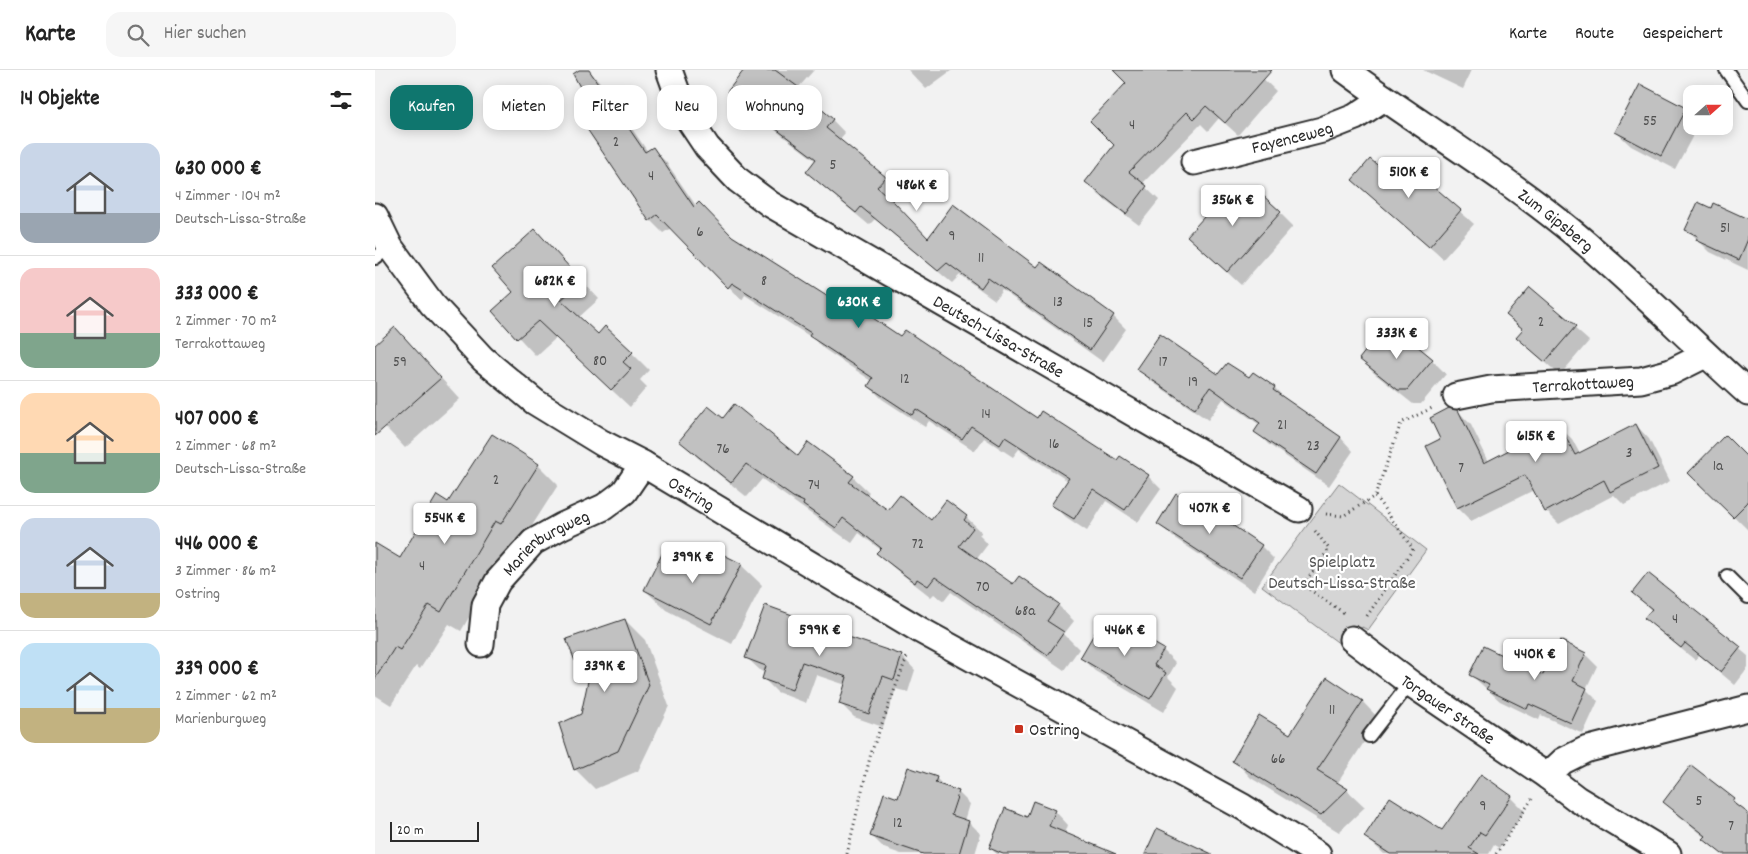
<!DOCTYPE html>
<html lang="de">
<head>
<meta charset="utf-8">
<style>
	:root { --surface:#fff; --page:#f6f6f6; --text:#222; --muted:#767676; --line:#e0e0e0; --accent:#0f766e }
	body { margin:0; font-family:Dekko,sans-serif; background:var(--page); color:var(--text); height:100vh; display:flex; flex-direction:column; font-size:19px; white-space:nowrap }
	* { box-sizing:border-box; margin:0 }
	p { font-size:16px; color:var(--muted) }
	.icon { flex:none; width:28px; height:28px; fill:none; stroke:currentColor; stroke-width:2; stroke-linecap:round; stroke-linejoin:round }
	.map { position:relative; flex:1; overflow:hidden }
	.side { display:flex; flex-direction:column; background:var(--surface); width:375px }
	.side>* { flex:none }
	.hud { position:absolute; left:15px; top:15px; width:475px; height:45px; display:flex; gap:10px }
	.needle { width:32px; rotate:69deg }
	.buttons { position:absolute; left:1308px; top:15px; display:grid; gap:10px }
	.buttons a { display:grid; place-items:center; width:50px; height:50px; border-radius:10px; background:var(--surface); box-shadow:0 2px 12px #0003; font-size:25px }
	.scale { position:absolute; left:15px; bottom:12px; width:89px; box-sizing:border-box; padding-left:5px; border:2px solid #2b2b2b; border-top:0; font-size:14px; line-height:18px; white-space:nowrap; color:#2b2b2b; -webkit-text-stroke:4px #fff; paint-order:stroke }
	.price { position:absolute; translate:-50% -42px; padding:0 11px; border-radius:5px; background:#fff; color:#222; font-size:16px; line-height:32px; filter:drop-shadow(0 1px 2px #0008) }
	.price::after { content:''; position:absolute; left:50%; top:30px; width:15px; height:11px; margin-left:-8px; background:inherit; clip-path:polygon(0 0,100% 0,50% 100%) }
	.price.on { background:var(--accent); color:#fff }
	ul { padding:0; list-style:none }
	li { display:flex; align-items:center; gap:15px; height:125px; padding:0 20px }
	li+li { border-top:1px solid var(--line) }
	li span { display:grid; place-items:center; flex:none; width:140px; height:100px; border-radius:15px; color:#555 }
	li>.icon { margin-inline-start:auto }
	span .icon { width:60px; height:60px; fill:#fffc; stroke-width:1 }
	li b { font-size:21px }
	h2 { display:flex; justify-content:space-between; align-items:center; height:60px; padding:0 20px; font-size:21px }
	.tag { padding:0 18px; border-radius:15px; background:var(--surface); box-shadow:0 2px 12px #0003; font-size:18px; line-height:45px }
	.tag.on { background:var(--accent); color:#fff }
	header { display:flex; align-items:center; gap:30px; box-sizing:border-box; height:70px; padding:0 25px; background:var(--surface); border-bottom:1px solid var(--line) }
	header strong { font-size:24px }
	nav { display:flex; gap:28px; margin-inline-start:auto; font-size:18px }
	.search { width:350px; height:45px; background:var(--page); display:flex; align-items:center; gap:12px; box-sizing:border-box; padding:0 18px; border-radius:15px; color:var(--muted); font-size:19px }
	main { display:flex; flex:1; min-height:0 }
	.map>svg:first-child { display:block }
	.green { fill:#d5d5d5; stroke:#808080 }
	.shadow { fill:#0003 }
	.building { fill:#c1c1c1; stroke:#2b2b2b }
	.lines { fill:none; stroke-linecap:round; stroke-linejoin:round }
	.service-casing { stroke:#2b2b2b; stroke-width:16 }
	.minor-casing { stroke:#2b2b2b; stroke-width:29 }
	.path { stroke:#2b2b2b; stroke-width:3; stroke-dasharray:1 4; stroke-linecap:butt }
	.service { stroke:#fff; stroke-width:12 }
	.minor { stroke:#fff; stroke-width:25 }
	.poi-dot { fill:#c8321e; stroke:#fff; stroke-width:2 }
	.labels { text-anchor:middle; stroke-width:4.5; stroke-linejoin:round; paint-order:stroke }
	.number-label { font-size:15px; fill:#505050 }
	.street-label { font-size:18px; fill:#2b2b2b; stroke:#fff }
	.park-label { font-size:18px; fill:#565656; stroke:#fff }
	.poi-label { font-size:18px; fill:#2b2b2b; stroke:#fff; text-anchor:start }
</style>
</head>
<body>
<header>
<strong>Karte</strong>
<div class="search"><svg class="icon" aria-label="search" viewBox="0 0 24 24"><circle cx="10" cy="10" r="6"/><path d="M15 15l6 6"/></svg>Hier suchen</div>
<nav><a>Karte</a><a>Route</a><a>Gespeichert</a></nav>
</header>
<main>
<section class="side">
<h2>14 Objekte<svg class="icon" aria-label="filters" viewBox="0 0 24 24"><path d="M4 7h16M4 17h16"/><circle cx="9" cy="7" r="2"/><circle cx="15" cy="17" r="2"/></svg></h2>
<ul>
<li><span style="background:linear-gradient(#c9d6e8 70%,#9aa5b1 0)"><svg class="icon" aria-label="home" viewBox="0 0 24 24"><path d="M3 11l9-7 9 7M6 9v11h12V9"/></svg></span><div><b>630 000 €</b><p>4 Zimmer · 104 m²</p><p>Deutsch-Lissa-Straße</p></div></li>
<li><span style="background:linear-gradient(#f6c9c9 65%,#7fa58c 0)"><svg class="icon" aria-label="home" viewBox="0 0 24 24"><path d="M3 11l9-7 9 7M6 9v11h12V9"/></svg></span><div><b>333 000 €</b><p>2 Zimmer · 70 m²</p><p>Terrakottaweg</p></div></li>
<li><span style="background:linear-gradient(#ffd9b3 60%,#7fa58c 0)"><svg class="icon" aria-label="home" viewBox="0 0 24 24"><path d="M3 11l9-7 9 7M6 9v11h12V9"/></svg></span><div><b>407 000 €</b><p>2 Zimmer · 68 m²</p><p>Deutsch-Lissa-Straße</p></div></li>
<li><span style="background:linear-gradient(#c9d6e8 75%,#c2b280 0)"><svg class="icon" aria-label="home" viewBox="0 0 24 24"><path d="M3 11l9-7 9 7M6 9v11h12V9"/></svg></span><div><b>446 000 €</b><p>3 Zimmer · 86 m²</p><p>Ostring</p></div></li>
<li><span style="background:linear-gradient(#bfe0f5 65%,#c2b280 0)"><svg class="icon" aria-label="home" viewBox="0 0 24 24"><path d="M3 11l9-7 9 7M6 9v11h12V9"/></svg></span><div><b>339 000 €</b><p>2 Zimmer · 62 m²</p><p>Marienburgweg</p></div></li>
</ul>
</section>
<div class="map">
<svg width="1373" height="784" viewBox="0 0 1373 784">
	<rect width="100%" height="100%" fill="#f2f2f2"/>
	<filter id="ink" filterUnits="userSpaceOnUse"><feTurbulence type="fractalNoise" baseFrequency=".02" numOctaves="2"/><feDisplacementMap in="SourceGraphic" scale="10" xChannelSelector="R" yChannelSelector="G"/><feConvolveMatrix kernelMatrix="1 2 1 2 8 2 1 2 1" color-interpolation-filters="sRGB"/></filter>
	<g filter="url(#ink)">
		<polygon class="green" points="964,413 1051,480 993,560 987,557 973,580 887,516"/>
		<g class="shadow">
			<polygon points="207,0 213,0 224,11 273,82 278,79 291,92 322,137 357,168 459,232 526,268 662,350 743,392 745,388 773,406 786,419 763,452 731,431 712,461 691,447 678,434 693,411 644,379 638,387 609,368 600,381 554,351 550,357 507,329 494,316 497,311 449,279 439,269 370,225 367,230 296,158 288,163 275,150 213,59 224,52"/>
			<polygon points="370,0 439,0 423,18 437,29 470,63 464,70 510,108 523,121 515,130 553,169 662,199 666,194 738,246 751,259 728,292 627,220 620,230 585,205 577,213 500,149 494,155 446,115 433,102 441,91 367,35 354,22"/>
			<polygon points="533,0 577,0 551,19"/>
			<polygon points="739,0 879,0 901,21 863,65 844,48 833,61 826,54 767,114 784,130 764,155 724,125 712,112 741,75 753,13"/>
			<polygon points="1048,0 1097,0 1088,19"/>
			<polygon points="1310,39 1316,45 1316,56 1323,56 1300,99 1256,76 1241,62"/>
			<polygon points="1027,90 1099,154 1068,189 979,110 1013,106"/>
			<polygon points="873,136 905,143 918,156 866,215 813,166"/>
			<polygon points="1336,140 1373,150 1373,200 1335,182 1312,159"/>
			<polygon points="160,161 224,229 203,248 223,265 257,283 274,300 265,310 272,317 255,337 181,268 161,286 119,241 140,222"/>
			<polygon points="1155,219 1214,271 1185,305 1157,281 1149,260 1133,245"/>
			<polygon points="20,258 85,329 30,378 0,346 0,276"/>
			<polygon points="1004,275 1057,290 1071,304 1046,334 1038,334 999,303 985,289"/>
			<polygon points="763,298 874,309 878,304 900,318 912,331 966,368 978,381 954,416 893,374 881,361 885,355 848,329 833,350 776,311"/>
			<polygon points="1083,341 1096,355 1114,392 1183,356 1197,369 1205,384 1261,355 1274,369 1295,411 1249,435 1239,425 1184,454 1171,441 1159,420 1096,451 1083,438 1053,377 1067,370"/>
			<polygon points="348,350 423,387 478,407 494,422 491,426 513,442 556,451 591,447 607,462 604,465 613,474 601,490 639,516 644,508 683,535 699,551 689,564 704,579 689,600 576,522 569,531 559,524 556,527 519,498 503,483 506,480 484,463 477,473 387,409 372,427 322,387 306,371"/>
			<polygon points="1373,390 1373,460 1315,403"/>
			<polygon points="163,395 183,415 146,473 140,469 86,561 74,554 45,599 41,596 16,635 0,625 0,480 25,490 74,433"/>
			<polygon points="784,454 886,476 899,489 879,521 798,467"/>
			<polygon points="366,495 387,515 357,574 291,540 270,520"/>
			<polygon points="1274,504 1373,586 1373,598 1360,615 1324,585 1320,590 1284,561 1271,548 1277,541 1259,523"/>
			<polygon points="250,550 270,570 294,636 263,701 220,719 200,699 207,645 216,605 201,590"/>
			<polygon points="441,555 443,558 527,586 540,600 533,622 521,619 508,657 479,647 465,633 471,615 441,605 431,633 402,622 388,608 390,603 386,601 372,588"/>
			<polygon points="788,580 801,593 793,607 803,617 789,642 720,601 706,588"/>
			<polygon points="1210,584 1222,596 1211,619 1223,631 1208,664 1166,645 1164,650 1125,631 1096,605 1169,606"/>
			<polygon points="987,631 1004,649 962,714 972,720 990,737 964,762 876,708 859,690 916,666"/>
			<polygon points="561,708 571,718 583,722 595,734 590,751 594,752 606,764 600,784 526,784 509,778 497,766 524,729"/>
			<polygon points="1354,726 1368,740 1340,775 1304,746 1290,732"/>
			<polygon points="1136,727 1150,741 1124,778 1119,775 1114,784 1009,784 991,767 1067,762"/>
			<polygon points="680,741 693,755 690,764 736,784 622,784 615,778 653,748"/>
		</g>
		<g class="building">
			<polygon points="204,0 214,0 270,82 278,77 319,137 324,132 357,166 458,230 462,224 525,266 530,260 662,348 666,341 742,390 745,386 774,405 750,440 718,419 699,449 676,435 694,408 630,367 625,375 596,356 587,369 541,339 537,345 493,316 498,308 434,266 436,263 357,213 353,218 282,145 274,151 212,59 223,51 198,4"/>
			<polygon points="369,0 400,0 438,28 436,30 458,49 451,58 511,107 502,117 518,131 553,168 578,134 662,197 666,192 739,245 715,280 613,208 606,218 572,193 563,201 486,137 481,143 431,102 441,89 352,22"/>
			<polygon points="738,0 897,0 850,53 831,36 819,49 812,42 754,102 772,116 751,144 710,112 739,75 715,51 751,13"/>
			<polygon points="1265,14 1311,38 1286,86 1240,62"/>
			<polygon points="995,89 1013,104 1027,89 1086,140 1054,177 977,110"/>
			<polygon points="855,118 873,134 884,122 906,142 852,202 812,166"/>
			<polygon points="1323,132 1336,138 1338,133 1373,149 1373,169 1364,190 1321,170 1323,166 1310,160"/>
			<polygon points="160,159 207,211 186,230 223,264 230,256 258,282 248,292 256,299 236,320 163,251 142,269 117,241 138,222 117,198"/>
			<polygon points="1155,217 1201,256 1170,292 1141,267 1148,259 1131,245"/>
			<polygon points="1018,256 1058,289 1032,320 1023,320 984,289 999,270 1004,274"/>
			<polygon points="20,257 66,308 0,366 0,275"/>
			<polygon points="785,264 843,304 852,293 874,307 878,302 900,317 898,320 966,367 941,404 879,362 885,353 835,317 820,339 761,299"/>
			<polygon points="359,334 423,386 433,372 479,406 474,412 513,440 525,425 556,450 571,430 592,446 589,450 598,458 584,476 638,514 644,506 684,534 672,551 689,562 673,585 560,507 553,516 542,509 540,513 501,483 506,478 468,448 461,458 428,435 429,432 418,427 371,394 356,413 304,371 333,336 348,348"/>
			<polygon points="1074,338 1083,340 1109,393 1184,354 1200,385 1261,354 1283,398 1235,422 1229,410 1170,442 1150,405 1082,438 1051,376 1065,369 1055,348"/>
			<polygon points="117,364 164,394 126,454 120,451 66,542 54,535 25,580 20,577 0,609 0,473 25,488 62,425 73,432"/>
			<polygon points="1350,365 1373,388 1373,432 1358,447 1313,403"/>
			<polygon points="801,423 815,433 818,429 887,475 865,508 782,454"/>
			<polygon points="290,478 336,501 345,483 367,494 336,554 269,520"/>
			<polygon points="1273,503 1366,577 1346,602 1310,573 1306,578 1269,548 1277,539 1257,523"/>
			<polygon points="390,535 442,554 441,556 527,585 519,610 508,606 494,644 464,634 472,607 427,592 417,620 387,609 391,596 370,588"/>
			<polygon points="730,545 789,579 779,595 791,603 775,629 705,588"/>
			<polygon points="250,549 274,615 243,681 199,700 184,654 206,644 217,592 200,591 191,569"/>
			<polygon points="1185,570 1211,583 1198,611 1212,618 1196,653 1154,634 1152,639 1111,619 1114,615 1094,605 1108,576 1168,605"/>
			<polygon points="952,607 988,631 942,700 973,719 946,745 857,691 884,645 915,664"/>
			<polygon points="1316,695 1360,729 1358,732 1373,743 1373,784 1347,784 1328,769 1331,766 1288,732"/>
			<polygon points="533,697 562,707 560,713 584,721 576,745 594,751 584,784 548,784 495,766 509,723 523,728"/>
			<polygon points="1106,704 1137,726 1110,765 1105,762 1094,778 1104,784 1015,784 989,767 1015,727 1067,760"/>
			<polygon points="658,731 681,740 674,756 741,784 628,784 614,778 630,738 652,747"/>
			<polygon points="782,758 837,784 770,784"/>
		</g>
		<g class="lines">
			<defs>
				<g id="service">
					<polyline points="1351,0 1373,31"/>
					<polyline points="0,188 15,177"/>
					<polyline points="1352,506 1373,527"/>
					<polyline points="994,666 1035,613"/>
				</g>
				<g id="minor">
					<path id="s1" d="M 294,0 L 310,44 L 332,77 L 363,110 L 395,134 L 924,439"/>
					<path id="s2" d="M 970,0 C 1046,56 1128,104 1201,165 C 1261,215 1315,271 1373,323"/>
					<path id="s3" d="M 819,92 L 947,60 L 980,47 L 1009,28"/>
					<path id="s4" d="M 0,146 L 15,177 L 57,234 L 108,289 L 160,332 L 227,373 L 268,394 L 545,560 L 868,737 L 943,784"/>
					<path id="s5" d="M 1081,326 L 1116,319 L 1266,310 L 1296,302 L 1330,285"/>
					<path id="s6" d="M 977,569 L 1035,613 L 1172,706 L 1202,729 L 1293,784"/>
					<path id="s7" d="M 106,574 L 110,535 L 123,511 L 158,472 L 187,456 L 229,437 L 249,422 L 268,394"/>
					<polyline points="1172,706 1188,691 1210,680 1373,638"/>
				</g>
			</defs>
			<use href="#service" class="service-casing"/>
			<use href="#minor" class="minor-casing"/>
			<g class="path">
				<polyline points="951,444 968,446 1000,426 1026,353 1057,338"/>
				<polyline points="940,461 954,479 928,515 969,543"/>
				<polyline points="992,546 1038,479 1000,426"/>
				<polyline points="472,784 496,683 533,584"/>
				<polyline points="1121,784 1157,729"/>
			</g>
			<use href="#service" class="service"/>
			<use href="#minor" class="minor"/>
		</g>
	</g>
	<rect class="poi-dot" x="639" y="654" width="10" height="10" rx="2.5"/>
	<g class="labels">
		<g class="number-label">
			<text x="1275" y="55">55</text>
			<text x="757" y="59">4</text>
			<text x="241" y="76">2</text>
			<text x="458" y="99">5</text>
			<text x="276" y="110">4</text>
			<text x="1350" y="162">51</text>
			<text x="325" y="166">6</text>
			<text x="577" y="170">9</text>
			<text x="606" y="192">11</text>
			<text x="389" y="215">8</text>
			<text x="683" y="236">13</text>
			<text x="1166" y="256">2</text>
			<text x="713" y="257">15</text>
			<text x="225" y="295">80</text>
			<text x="25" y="296">59</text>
			<text x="788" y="296">17</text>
			<text x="530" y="313">12</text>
			<text x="818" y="316">19</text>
			<text x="611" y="348">14</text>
			<text x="907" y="359">21</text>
			<text x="679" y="378">16</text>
			<text x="938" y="380">23</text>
			<text x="348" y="383">76</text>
			<text x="1254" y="387">3</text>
			<text x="1343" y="400">1a</text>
			<text x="1086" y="402">7</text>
			<text x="121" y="414">2</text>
			<text x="439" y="419">74</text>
			<text x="543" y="478">72</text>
			<text x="47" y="500">4</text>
			<text x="608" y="521">70</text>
			<text x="650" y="545">68a</text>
			<text x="1300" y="553">4</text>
			<text x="957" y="644">11</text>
			<text x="903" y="693">66</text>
			<text x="1324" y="735">5</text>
			<text x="1108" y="740">9</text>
			<text x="523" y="757">12</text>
			<text x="1356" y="760">7</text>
		</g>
		<g class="street-label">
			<text dy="6" stroke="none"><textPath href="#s3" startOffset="101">Fayenceweg</textPath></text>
			<text dy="6" stroke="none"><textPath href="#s2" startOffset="259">Zum Gipsberg</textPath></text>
			<text dy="6" stroke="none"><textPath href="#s1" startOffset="436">Deutsch-Lissa-Straße</textPath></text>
			<text dy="6" stroke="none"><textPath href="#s5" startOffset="128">Terrakottaweg</textPath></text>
			<text dy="6" stroke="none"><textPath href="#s4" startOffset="429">Ostring</textPath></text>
			<text dy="6" stroke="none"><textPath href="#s7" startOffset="129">Marienburgweg</textPath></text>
			<text dy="6" stroke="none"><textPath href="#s6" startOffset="119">Torgauer Straße</textPath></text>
		</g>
		<g class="park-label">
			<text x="967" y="497">Spielplatz<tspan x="967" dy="21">Deutsch-Lissa-Straße</tspan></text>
		</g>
		<g class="poi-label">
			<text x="654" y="665">Ostring</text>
		</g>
	</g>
</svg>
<div class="buttons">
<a><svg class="needle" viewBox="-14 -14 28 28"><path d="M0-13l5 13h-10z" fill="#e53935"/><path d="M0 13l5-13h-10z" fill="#767676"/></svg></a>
</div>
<div class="scale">20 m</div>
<b class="price" style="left:1034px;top:129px">510K €</b>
<b class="price" style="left:542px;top:142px">486K €</b>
<b class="price" style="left:858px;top:157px">356K €</b>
<b class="price" style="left:180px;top:238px">682K €</b>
<b class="price on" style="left:484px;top:259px">630K €</b>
<b class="price" style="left:1022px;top:290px">333K €</b>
<b class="price" style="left:1161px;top:393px">615K €</b>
<b class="price" style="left:835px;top:465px">407K €</b>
<b class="price" style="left:70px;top:475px">554K €</b>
<b class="price" style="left:318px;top:514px">399K €</b>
<b class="price" style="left:445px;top:587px">599K €</b>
<b class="price" style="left:750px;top:587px">446K €</b>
<b class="price" style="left:1160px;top:611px">440K €</b>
<b class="price" style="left:230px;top:623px">339K €</b>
<div class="hud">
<a class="tag on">Kaufen</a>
<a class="tag">Mieten</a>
<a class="tag">Filter</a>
<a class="tag">Neu</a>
<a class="tag">Wohnung</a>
</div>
</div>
</main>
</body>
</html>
